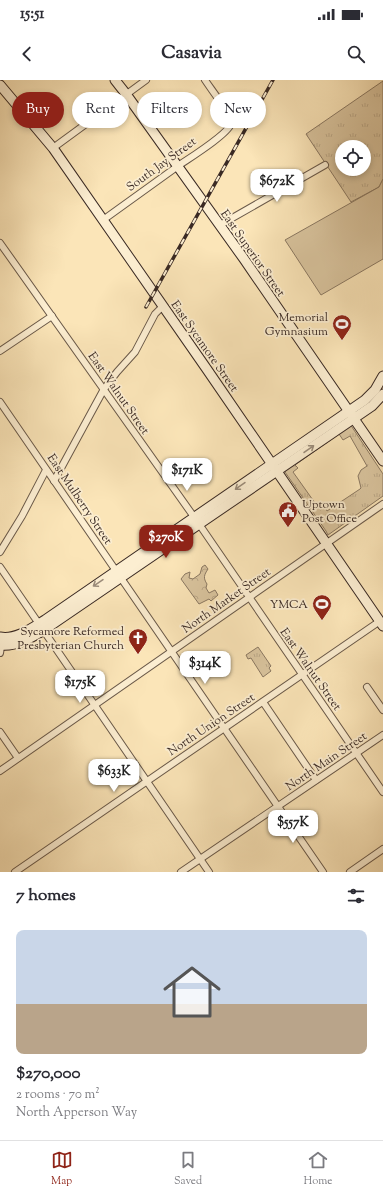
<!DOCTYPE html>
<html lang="en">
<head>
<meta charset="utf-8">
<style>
	:root { --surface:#fff; --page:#f2f2f3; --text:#2b2b33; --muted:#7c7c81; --line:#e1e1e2; --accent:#8f2418 }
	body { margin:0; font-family:"Sorts Mill Goudy",serif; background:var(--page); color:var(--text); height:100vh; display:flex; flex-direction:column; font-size:15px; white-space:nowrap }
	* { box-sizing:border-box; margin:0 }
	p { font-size:13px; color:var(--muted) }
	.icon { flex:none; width:22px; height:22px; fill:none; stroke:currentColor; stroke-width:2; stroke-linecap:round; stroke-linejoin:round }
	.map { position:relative; height:792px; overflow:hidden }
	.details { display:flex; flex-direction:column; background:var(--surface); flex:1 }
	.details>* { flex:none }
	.banner { position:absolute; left:12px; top:12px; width:359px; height:36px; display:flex; gap:8px }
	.fabs { position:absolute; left:335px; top:60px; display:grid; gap:8px }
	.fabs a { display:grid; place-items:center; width:36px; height:36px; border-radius:50%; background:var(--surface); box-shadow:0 2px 6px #0003; font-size:20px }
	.price { position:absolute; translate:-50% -34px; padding:0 9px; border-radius:8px; background:#fff; color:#222; font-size:13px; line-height:26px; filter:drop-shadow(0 1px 2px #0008) }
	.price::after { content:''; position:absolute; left:50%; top:24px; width:12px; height:9px; margin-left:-6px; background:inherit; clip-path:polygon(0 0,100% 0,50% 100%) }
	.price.on { background:var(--accent); color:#fff }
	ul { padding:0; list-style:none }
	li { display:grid; align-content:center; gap:8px; height:212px; padding:0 16px }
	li+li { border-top:1px solid var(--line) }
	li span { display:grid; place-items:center; height:124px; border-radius:8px; color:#555 }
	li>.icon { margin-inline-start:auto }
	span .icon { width:72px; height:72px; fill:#fffc; stroke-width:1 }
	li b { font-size:17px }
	h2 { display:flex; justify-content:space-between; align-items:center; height:48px; padding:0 16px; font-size:17px }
	.tag { padding:0 14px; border-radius:18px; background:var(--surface); box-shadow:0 2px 6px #0003; font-size:14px; line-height:36px }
	.tag.on { background:var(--accent); color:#fff }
	.status { display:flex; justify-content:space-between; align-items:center; height:28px; padding:0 20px; background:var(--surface); direction:ltr }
	.status svg { height:11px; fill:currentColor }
	header { display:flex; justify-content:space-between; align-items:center; height:52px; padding:0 16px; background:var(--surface); font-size:18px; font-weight:700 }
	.dock { display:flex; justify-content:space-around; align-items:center; height:56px; border-top:1px solid var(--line); background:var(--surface); font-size:11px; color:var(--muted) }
	.dock a { display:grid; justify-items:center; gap:2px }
	.dock .on { color:var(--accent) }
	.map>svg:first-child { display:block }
	.grass { fill:url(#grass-tufts); stroke:#8a7862; fill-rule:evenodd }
	.forest { fill:url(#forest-crowns); stroke:#8a7862 }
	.garden { fill:#dac59f; stroke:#8a7862 }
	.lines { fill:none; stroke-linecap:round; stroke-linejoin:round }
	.street-casing { stroke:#6a5949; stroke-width:8 }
	.secondary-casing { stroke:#3a2a24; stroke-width:11 }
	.street { stroke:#fceed1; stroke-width:6 }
	.secondary { stroke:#fceed1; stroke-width:9 }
	.rail-casing { stroke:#3a2a24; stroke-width:3.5 }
	.rail { stroke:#fceed1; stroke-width:2; stroke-dasharray:6; stroke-linecap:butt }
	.oneway { stroke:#9b8c7a }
	.labels { text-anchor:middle; stroke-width:3.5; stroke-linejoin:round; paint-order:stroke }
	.street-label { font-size:12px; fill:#3a2a24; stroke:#fceed1 }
	.poi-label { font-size:12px; fill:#3a2a24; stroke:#fceed1; text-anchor:end }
</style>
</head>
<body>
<div class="status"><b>15:51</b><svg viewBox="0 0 49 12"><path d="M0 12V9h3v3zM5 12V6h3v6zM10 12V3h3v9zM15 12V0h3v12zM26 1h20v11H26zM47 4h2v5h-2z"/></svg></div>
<header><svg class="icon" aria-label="back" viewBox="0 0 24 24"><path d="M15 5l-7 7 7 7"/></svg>Casavia<svg class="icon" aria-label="search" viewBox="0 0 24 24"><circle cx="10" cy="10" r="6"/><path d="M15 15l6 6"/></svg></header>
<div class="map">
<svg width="383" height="792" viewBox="0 0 383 792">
	<defs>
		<pattern id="grass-tufts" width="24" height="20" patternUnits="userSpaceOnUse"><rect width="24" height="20" fill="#dac59f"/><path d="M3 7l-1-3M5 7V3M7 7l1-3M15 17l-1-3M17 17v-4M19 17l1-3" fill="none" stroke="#bca989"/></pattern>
		<pattern id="forest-crowns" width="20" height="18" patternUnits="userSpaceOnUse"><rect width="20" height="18" fill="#dac59f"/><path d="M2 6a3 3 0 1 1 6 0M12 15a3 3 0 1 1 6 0" fill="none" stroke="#bca989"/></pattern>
	</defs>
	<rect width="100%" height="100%" fill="#fbe5b8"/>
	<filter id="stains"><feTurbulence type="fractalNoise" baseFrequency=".005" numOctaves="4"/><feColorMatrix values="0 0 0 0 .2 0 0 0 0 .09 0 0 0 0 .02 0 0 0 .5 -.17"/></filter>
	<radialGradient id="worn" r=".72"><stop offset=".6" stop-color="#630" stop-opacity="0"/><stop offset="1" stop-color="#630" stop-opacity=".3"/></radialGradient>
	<g class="grass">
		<path d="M 383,1 L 383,99 L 379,107 L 351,122 L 306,54 ZM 342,67 L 364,67 L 364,89 L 342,89 Z"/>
		<path d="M 350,344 L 383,394 L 383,416 L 328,455 L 326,451 L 285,392 L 285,388 ZM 339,354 L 343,360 L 350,356 L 367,386 L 361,390 L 358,396 L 361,408 L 360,409 L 327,431 L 325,427 L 320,430 L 293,392 L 298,388 L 295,385 Z"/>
		<polygon points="258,567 271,586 269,588 271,591 263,597 251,578 248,579 246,575"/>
	</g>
	<path class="forest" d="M 205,485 L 208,489 C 204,495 203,498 207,504 L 206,508 L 209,513 L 215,510 L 218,515 L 211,521 L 209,519 L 199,524 L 181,499 L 185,494 L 190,492 L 189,498 L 193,499 L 200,494 L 202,487 Z"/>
	<polygon class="garden" points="383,99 383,179 321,215 285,160 379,107"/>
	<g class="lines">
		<defs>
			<g id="street">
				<polyline points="53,68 146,0"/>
				<path d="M 103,140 C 128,122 153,104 178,86 C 188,79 227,55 231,44 C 233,37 210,8 205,0"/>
				<polyline points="220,145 325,85"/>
				<polyline points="0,163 199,444 383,712"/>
				<polyline points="0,271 52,236"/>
				<polyline points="0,322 323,792"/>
				<polyline points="54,401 104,309 117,292 135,272 155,234 163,226"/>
				<polyline points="0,472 22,436 46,390"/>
				<polyline points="0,487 209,792"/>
				<polyline points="0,573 2,561"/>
				<polyline points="367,607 383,630"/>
				<polyline points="263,622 316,700"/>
				<polyline points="0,652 18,678"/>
				<polyline points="0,691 383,424"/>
				<polyline points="15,792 380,541"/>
				<polyline points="181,792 383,655"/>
				<polyline points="350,792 383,769"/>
			</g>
			<g id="secondary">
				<polyline points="115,0 126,14 244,179 383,381"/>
				<polyline points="0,5 53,68 206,288 383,546"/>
				<path d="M 0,557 C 16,560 32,548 45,540 L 365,320 L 375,310 L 383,296"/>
				<path d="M 0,565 C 16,567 31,558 44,550 L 372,326 L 383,314"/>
			</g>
		</defs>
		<use href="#street" class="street-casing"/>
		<use href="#secondary" class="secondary-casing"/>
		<use href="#street" class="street"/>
		<use href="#secondary" class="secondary"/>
		<defs>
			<polyline id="rail" points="146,227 273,0"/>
		</defs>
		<use href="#rail" class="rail-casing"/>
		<use href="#rail" class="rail"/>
	</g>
	<defs><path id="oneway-shaft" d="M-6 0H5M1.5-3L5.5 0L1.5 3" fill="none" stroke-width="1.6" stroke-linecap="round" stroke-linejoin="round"/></defs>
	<g class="oneway">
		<use href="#oneway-shaft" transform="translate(309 369) rotate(-35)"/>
		<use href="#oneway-shaft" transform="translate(240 406) rotate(145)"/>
		<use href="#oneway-shaft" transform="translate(98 503) rotate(146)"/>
	</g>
	<defs>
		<symbol id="stadium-pin" viewBox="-11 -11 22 30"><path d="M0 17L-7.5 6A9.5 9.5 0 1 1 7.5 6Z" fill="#8f2418" stroke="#fceed1"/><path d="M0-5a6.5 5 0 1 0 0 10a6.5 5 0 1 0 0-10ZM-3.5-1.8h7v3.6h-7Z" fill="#fff"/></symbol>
		<symbol id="civic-pin" viewBox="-11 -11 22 30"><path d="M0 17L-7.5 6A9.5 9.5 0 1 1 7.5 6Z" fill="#8f2418" stroke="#fceed1"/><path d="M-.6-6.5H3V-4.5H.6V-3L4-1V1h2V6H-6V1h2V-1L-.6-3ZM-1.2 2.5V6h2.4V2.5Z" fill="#fff"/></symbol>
		<symbol id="church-pin" viewBox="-11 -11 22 30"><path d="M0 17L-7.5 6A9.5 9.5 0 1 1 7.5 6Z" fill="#8f2418" stroke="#fceed1"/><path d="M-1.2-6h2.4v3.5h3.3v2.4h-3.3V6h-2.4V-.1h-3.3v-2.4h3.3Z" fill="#fff"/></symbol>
	</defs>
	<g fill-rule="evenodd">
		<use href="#stadium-pin" x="331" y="233" width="22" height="30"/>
		<use href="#civic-pin" x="277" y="420" width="22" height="30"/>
		<use href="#stadium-pin" x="311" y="513" width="22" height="30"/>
		<use href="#church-pin" x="127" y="547" width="22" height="30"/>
	</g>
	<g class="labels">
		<g class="street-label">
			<text transform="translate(161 84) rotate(-36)" y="4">South Jay Street</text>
			<text transform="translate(253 173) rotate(55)" y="4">East Superior Street</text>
			<text transform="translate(205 266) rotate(55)" y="4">East Sycamore Street</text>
			<text transform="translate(119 313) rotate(55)" y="4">East Walnut Street</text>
			<text transform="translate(80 419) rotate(56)" y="4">East Mulberry Street</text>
			<text transform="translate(226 520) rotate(-35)" y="4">North Market Street</text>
			<text transform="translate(311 589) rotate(55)" y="4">East Walnut Street</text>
			<text transform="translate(211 644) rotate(-34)" y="4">North Union Street</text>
			<text transform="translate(326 681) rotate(-34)" y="4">North Main Street</text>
		</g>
		<g class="poi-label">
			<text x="328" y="241">Memorial<tspan x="328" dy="14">Gymnasium</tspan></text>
			<text x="302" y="428" text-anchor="start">Uptown<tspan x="302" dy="14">Post Office</tspan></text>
			<text x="308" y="528">YMCA</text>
			<text x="124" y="555">Sycamore Reformed<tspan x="124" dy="14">Presbyterian Church</tspan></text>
		</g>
	</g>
	<rect width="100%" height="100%" filter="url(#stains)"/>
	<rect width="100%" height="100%" fill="url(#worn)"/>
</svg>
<div class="fabs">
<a><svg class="icon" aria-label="locate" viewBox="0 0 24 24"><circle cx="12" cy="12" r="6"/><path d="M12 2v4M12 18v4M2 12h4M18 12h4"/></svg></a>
</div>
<b class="price" style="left:277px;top:123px">$672K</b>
<b class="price" style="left:187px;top:412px">$171K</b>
<b class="price on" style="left:166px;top:479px">$270K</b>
<b class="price" style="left:205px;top:605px">$314K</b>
<b class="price" style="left:80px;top:624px">$175K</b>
<b class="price" style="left:114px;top:713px">$633K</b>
<b class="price" style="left:293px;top:764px">$557K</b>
<div class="banner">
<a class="tag on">Buy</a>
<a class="tag">Rent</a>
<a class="tag">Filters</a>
<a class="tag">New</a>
</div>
</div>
<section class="details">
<h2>7 homes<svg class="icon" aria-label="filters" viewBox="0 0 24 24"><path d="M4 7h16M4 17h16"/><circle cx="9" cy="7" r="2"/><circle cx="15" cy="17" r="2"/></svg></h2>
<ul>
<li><span style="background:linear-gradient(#c9d6e8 60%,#b9a48a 0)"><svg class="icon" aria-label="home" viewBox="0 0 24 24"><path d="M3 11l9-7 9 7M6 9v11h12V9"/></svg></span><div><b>$270,000</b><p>2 rooms · 70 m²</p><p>North Apperson Way</p></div></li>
</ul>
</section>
<nav class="dock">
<a class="on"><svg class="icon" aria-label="map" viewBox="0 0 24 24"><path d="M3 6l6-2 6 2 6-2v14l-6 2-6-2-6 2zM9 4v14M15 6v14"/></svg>Map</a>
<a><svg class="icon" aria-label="saved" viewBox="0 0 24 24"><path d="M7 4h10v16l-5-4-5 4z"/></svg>Saved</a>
<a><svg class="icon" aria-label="home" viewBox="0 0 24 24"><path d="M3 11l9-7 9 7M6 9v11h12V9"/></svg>Home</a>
</nav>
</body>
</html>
